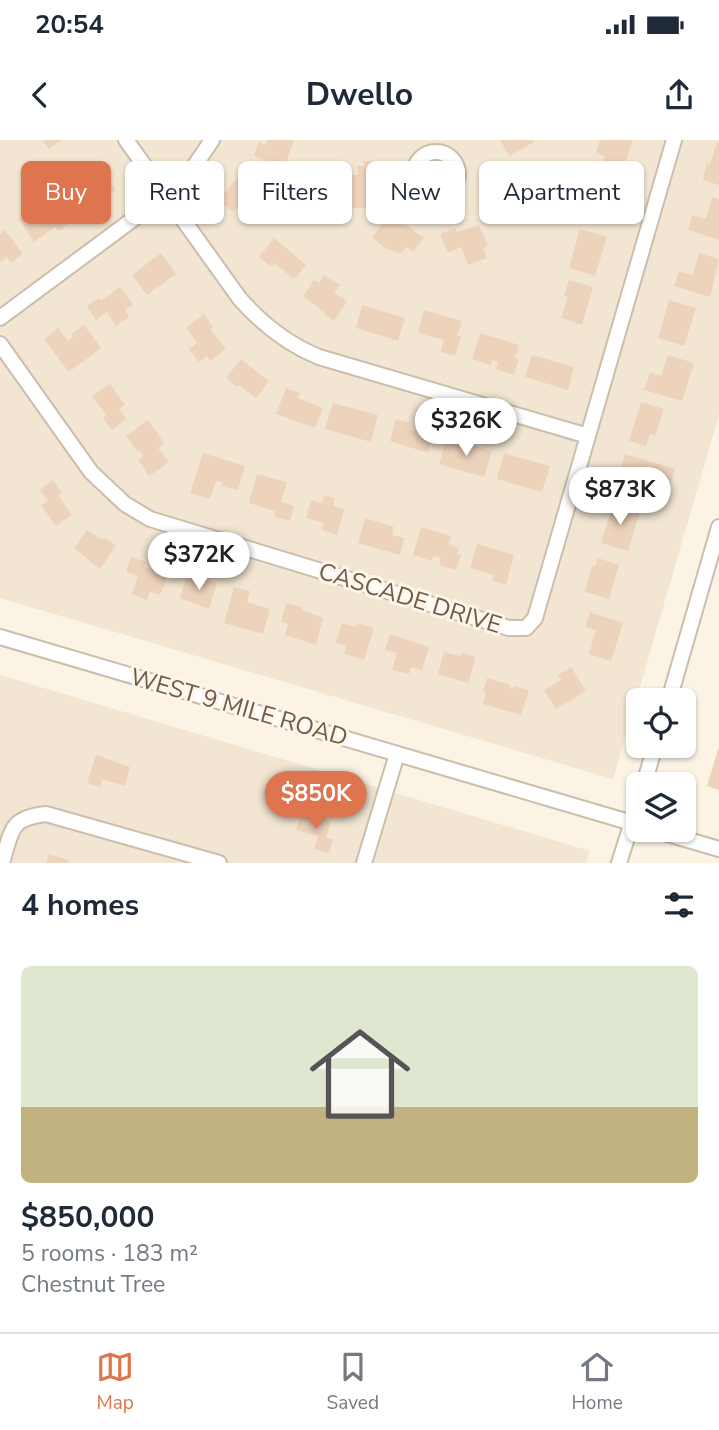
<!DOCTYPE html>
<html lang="en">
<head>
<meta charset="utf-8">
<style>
	:root { --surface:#fff; --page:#f2f2f3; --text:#1f2937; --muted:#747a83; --line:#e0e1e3; --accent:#de754f }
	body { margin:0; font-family:"Nunito Sans",sans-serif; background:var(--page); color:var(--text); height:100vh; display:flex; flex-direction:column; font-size:26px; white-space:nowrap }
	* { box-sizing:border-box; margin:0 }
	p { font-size:23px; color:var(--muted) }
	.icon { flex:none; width:38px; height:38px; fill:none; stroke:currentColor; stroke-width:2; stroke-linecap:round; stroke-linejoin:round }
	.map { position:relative; height:723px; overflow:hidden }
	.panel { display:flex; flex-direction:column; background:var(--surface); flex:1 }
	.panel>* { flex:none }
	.top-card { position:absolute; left:21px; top:21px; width:677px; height:63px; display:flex; gap:14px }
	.controls { position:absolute; left:626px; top:548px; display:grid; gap:14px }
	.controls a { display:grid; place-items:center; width:70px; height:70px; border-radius:10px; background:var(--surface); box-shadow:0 2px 5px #0004; font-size:35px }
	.price { position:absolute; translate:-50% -60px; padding:0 16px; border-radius:24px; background:#fff; color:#222; font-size:23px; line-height:46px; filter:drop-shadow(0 2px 4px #0008) }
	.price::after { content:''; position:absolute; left:50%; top:42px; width:21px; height:16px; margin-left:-10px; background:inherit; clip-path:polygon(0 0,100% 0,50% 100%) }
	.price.on { background:var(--accent); color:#fff }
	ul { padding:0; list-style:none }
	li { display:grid; align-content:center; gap:14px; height:371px; padding:0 21px }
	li+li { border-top:2px solid var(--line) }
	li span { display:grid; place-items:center; height:217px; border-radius:10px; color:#555 }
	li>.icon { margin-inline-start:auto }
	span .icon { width:126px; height:126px; fill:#fffc; stroke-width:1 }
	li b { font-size:30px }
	h2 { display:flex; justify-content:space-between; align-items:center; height:84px; padding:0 21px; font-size:30px }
	.chip { padding:0 24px; border-radius:10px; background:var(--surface); box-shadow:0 2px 5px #0004; font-size:24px; line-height:63px }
	.chip.on { background:var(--accent); color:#fff }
	.status { display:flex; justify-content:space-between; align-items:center; height:49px; padding:0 35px; background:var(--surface); direction:ltr }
	.status svg { height:19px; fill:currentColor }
	header { display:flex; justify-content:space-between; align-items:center; height:91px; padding:0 21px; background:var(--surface); font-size:32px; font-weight:700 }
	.menu { display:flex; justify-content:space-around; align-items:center; height:98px; border-top:2px solid var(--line); background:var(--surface); font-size:19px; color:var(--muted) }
	.menu a { display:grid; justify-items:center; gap:4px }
	.menu .on { color:var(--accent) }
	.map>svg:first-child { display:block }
	.residential { fill:#f2e5d2 }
	.green { fill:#d0e7c3 }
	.building { fill:#eed3bc }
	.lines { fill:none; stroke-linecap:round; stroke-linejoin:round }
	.minor-casing { stroke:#cdbdae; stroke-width:18 }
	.minor { stroke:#fff; stroke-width:14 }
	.labels { text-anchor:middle; stroke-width:6; stroke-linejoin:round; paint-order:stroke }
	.street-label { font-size:24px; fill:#715a4b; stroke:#fef7e9 }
</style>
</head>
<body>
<div class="status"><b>20:54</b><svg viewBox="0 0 49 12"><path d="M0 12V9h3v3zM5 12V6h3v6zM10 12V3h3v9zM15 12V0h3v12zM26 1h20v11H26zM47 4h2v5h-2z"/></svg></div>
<header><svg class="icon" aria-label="back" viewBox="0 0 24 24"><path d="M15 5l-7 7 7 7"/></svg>Dwello<svg class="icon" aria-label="share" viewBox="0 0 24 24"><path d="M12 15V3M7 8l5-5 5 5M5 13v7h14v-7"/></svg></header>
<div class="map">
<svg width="719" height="723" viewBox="0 0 719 723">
	<rect width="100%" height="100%" fill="#fbf3e3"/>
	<g class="residential">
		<polygon points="0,0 719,0 719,275 613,639 0,458"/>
		<polygon points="0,535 590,711 586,723 0,723"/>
	</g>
	<circle class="green" cx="436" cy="34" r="14"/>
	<g class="building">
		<polygon points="42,0 61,0 49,9"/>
		<polygon points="267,0 294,0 284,28 254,16 259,2 265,5"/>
		<polygon points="500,0 533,0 534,2 509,16"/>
		<polygon points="600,0 632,0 624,29 603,23 605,16 596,13"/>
		<polygon points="717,2 719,3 719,45 703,40 707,23 710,24"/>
		<polygon points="364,21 380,21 380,39 374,39 374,48 378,48 378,68 350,68 350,35 358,35 357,26 364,26"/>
		<polygon points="98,26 115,50 104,58 99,53 79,65 67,48"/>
		<polygon points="503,30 525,37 516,63 503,58 501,64 509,67 506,75 485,67 490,53 495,55"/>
		<polygon points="248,31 265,45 260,52 267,57 254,72 242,61 233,72 218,61 237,38 240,40"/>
		<polygon points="595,34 622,42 610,81 584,72"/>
		<polygon points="712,57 719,59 719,100 688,90 692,75 706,79"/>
		<polygon points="41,62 51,74 61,66 72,81 59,91 55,87 34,102 19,79"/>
		<polygon points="390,73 424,98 413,112 407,107 401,113 397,113 391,109 390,111 372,98"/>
		<polygon points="479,85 488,106 483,108 487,118 468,125 461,107 448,113 440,94 455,88 457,92"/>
		<polygon points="580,89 607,97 595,136 569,128"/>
		<polygon points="5,90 23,114 11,123 7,117 0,122 0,94"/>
		<polygon points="274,98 306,125 294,139 274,123 271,127 259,117"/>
		<polygon points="161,113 176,134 147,155 132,135"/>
		<polygon points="699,113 719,119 710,157 674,146 679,131 693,135"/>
		<polygon points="324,135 340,145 334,153 347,161 334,181 324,174 325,172 303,157 314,140 319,143"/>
		<polygon points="569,140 593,147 582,185 561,178 568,157 564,156"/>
		<polygon points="120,147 133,164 125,170 129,177 116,186 107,172 96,180 87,166 99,158 101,161"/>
		<polygon points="669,160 696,168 684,206 658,198"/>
		<polygon points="362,165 405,178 398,201 356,188"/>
		<polygon points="424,170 462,181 457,196 461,196 455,216 441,212 444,200 418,193"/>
		<polygon points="204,174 213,187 210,189 226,209 210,221 207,216 199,222 189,209 197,203 186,188"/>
		<polygon points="84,185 101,208 69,232 44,199 58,188 68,201 73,197 71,194"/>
		<polygon points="480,193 519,205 515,218 519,219 514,235 496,229 498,222 492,220 491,225 472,219"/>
		<polygon points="532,215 574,227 568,250 525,237"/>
		<polygon points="668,215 694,223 682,261 644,250 650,233 661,236"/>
		<polygon points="241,219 269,241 256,258 239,245 237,247 226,238"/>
		<polygon points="110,244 125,265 119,269 126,279 112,290 103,278 106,275 92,256"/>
		<polygon points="286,248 300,253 298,258 323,268 315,288 276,274"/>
		<polygon points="641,262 664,269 655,296 650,294 646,306 629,301"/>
		<polygon points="333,263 378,275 371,302 325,289"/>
		<polygon points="396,279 411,283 409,289 433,296 428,313 390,301"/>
		<polygon points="148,280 164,303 158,308 169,322 149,336 138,320 144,316 140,311 138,312 126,296"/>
		<polygon points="447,298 492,311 484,337 439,324"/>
		<polygon points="203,313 245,326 238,350 221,346 222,342 216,341 210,359 190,353"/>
		<polygon points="504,313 550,326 542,352 497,339"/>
		<polygon points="625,314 675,329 664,366 626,355 632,334 620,331"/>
		<polygon points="257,334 287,342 281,362 294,366 290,381 274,377 275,371 249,363"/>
		<polygon points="53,340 62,353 58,355 72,375 56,386 41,365 48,361 40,350"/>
		<polygon points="324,355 335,358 333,366 344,369 337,395 322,390 324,383 306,378 311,360 322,363"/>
		<polygon points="613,364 640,372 628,411 601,403"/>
		<polygon points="365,378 394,387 392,395 404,398 400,415 358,403"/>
		<polygon points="421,387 451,396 449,405 459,408 457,414 461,415 456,430 439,425 441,418 433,416 432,421 413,415"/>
		<polygon points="87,390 103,400 104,398 116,405 100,429 74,408"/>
		<polygon points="477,404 514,415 506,445 492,440 494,435 470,428"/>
		<polygon points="131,417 146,422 144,427 151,429 152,426 161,429 160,432 168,435 160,455 150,452 147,460 132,454 138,436 126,432"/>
		<polygon points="598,418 619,425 609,459 585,452 592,426 595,427"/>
		<polygon points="186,438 203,443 204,439 217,443 209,469 180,458"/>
		<polygon points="234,447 250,451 247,462 270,469 263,494 224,483"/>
		<polygon points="286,463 302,467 302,470 323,478 316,505 285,495 288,484 281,482"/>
		<polygon points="590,472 623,483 611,521 589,514 596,490 585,487"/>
		<polygon points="342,483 356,487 357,483 374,488 364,520 344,514 346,506 336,503"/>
		<polygon points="390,494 429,507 422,530 411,527 409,534 392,530 397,513 385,510"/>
		<polygon points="444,512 461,516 462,513 476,517 468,543 438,534"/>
		<polygon points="571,527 586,551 556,569 544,550 561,540 558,535"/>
		<polygon points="487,538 511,545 510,549 513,549 515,546 529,550 521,575 483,564 486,553 483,552"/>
		<polygon points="718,609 719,609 719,650 707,646"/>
		<polygon points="96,615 130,627 125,646 102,639 100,647 87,643"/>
		<polygon points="302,672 331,681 326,698 333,699 329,713 314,709 318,696 296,690"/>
		<polygon points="49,714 69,720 68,723 46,723"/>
	</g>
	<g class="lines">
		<defs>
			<g id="minor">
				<path d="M 126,0 L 240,159 C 263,185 287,204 319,217 L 588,296"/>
				<circle cx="436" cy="34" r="22"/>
				<polyline points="0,178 167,54 187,37 212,0"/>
				<polyline points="0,204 91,332 125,364 150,379 509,488 526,488 535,478 674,0"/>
				<polyline points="0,497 639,685"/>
				<polyline points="669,560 719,387"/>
				<polyline points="644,644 655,606"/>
				<polyline points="654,690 719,709"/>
				<path d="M 2,723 C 12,691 9,678 46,674 L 219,723"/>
				<polyline points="364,723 397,614"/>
				<polyline points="619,723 639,660"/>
			</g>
		</defs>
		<use href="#minor" class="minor-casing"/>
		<use href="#minor" class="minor"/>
	</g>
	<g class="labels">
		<g class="street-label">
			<text transform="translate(410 458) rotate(17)" y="8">CASCADE DRIVE</text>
			<text transform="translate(239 567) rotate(16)" y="8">WEST 9 MILE ROAD</text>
		</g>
	</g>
</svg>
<div class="controls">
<a><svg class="icon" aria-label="locate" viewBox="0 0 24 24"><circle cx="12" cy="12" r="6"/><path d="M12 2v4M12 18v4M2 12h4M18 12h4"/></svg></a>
<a><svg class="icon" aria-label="layers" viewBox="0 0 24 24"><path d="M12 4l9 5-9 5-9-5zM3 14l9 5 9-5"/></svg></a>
</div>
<b class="price" style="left:466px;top:318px">$326K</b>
<b class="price" style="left:620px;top:387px">$873K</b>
<b class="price" style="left:199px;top:452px">$372K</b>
<b class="price on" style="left:316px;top:691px">$850K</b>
<div class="top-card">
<a class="chip on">Buy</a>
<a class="chip">Rent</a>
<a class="chip">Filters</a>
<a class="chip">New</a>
<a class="chip">Apartment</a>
</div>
</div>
<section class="panel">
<h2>4 homes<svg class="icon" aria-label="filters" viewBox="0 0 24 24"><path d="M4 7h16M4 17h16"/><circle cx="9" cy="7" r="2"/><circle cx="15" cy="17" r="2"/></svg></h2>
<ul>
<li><span style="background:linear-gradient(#dfe7d0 65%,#c2b280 0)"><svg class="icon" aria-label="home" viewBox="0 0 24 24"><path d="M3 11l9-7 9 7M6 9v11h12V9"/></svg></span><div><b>$850,000</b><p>5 rooms · 183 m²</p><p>Chestnut Tree</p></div></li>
</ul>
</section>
<nav class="menu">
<a class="on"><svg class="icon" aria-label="map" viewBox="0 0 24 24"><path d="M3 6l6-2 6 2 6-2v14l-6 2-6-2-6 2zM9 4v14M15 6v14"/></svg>Map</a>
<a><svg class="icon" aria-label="saved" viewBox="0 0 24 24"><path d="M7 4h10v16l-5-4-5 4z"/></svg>Saved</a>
<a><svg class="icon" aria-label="home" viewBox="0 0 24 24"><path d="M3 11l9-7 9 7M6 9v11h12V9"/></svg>Home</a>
</nav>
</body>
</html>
